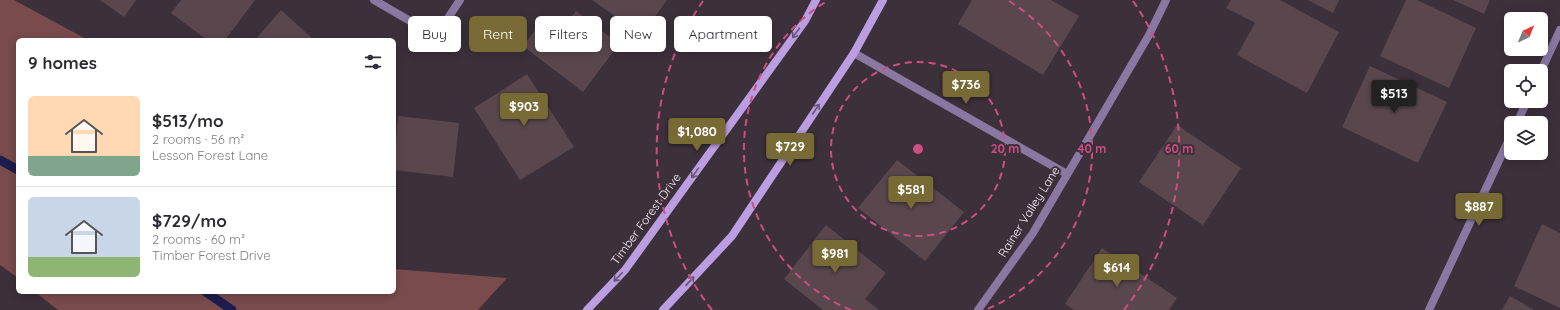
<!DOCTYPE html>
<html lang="en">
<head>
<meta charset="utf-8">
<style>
	:root { --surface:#fff; --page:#f7f7f7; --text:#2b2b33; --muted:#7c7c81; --line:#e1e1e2; --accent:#776a34 }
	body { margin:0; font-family:Quicksand,sans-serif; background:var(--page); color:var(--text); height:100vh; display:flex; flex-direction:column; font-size:15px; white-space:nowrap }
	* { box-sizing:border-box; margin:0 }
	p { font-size:13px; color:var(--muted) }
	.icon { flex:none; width:22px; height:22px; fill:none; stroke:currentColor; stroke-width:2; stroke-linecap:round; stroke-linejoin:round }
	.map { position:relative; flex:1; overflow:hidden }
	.side { position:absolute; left:16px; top:38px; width:380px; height:256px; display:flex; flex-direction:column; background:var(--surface); border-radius:6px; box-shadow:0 2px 10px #0003 }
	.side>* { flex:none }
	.hud { position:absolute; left:408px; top:16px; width:380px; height:36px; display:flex; gap:8px }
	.needle { width:26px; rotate:43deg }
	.fabs { position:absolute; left:1504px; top:12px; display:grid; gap:8px }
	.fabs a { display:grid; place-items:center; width:44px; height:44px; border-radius:6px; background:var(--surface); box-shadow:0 2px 10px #0003; font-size:20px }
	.price { position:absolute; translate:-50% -34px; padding:0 9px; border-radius:4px; background:var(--accent); color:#fff; font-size:13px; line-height:26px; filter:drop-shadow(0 1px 2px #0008) }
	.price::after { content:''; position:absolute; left:50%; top:24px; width:12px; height:9px; margin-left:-6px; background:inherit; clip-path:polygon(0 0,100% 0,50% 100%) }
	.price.current { background:#222; color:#fff }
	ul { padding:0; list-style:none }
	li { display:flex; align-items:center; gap:12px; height:100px; padding:0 12px }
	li+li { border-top:1px solid var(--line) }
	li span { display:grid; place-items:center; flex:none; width:112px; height:80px; border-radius:6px; color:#555 }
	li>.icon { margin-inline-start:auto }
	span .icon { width:48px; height:48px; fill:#fffc; stroke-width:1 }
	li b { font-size:17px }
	h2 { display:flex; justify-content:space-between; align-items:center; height:48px; padding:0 12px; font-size:17px }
	.chip { padding:0 14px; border-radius:6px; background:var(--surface); box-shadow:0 2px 10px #0003; font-size:14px; line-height:36px }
	.chip.current { background:var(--accent); color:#fff }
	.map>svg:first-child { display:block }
	.green { fill:#794b4c }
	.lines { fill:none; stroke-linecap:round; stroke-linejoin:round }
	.stream { stroke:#1d1d4d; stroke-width:9 }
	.building { fill:#59474d }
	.minor { stroke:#8a78a2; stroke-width:8 }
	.secondary { stroke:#ba9ee1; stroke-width:8 }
	.oneway { stroke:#685675 }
	.ring { fill:none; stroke:#cf4e82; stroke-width:2; stroke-dasharray:7 5 }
	.labels { text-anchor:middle; stroke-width:4; stroke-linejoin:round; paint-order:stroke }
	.street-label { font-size:12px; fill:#f7eff6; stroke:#3c303b }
	.centre { fill:#cf4e82; stroke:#3c303b; stroke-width:2 }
	.ring-label { font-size:12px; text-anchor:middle; font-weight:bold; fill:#cf4e82; stroke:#3c303b; stroke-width:4; stroke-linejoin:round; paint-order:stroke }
</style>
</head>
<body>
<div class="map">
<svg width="1560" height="310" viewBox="0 0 1560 310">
	<rect width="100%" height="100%" fill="#3c303b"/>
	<g class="green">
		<polygon points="0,0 14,0 88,40 18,40 18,278 0,265"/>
		<polygon points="394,269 507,278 478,310 58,310 35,292 394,292"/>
	</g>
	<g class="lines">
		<g class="stream">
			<polyline points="0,160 18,170"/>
			<polyline points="206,292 232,310"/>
		</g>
	</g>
	<g class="building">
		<polygon points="100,0 136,0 124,17"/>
		<polygon points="181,0 255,0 225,40 207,40 171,13"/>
		<polygon points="592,0 667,0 642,35"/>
		<polygon points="972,0 1051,0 1079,16 1043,75 958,24"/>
		<polygon points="1231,0 1280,0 1339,32 1307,93 1237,55 1255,23 1226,8"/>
		<polygon points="1308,0 1339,0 1333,13"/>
		<polygon points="1406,0 1417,0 1476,28 1449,88 1380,56"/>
		<polygon points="1453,0 1490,0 1484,14"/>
		<polygon points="281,10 314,40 255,40"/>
		<polygon points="576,11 619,44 583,92 523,46 541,22 557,35"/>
		<polygon points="1370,66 1447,102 1418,163 1342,127"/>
		<polygon points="527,74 574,147 520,180 474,108"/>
		<polygon points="398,116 459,123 453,177 394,170"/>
		<polygon points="1177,125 1241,168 1203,225 1139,182"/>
		<polygon points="897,160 964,212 925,261 858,208"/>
		<polygon points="1542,224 1560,233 1560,308 1514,286"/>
		<polygon points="826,225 886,273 865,299 879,310 823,310 784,279"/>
		<polygon points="1102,248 1177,298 1169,310 1074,310 1065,304"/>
		<polygon points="1510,296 1534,310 1502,310"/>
	</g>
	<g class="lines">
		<g class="minor">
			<polyline points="374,0 436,36 460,0"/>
			<polyline points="854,53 1067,174"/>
			<polyline points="1541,71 1560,30"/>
			<polyline points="1517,123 1527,101"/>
			<polyline points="978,310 1033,233 1149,35 1166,0"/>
			<polyline points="1429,310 1511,135"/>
		</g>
		<g class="secondary">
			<polyline points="587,310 625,270 805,21 816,0"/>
			<polyline points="663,310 732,236 854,53 883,0"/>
		</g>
	</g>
	<defs><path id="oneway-shaft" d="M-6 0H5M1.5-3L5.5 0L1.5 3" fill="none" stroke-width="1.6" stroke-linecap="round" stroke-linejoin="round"/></defs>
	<g class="oneway">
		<use href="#oneway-shaft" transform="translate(796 33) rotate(126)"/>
		<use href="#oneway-shaft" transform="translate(816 109) rotate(-56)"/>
		<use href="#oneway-shaft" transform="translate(695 173) rotate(125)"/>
		<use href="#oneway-shaft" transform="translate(618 277) rotate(134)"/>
		<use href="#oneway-shaft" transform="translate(690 281) rotate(-47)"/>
	</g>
	<g class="ring">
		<circle cx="918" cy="149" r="87"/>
		<path d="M851 310A174 174 0 0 1 827 1M1009 1A174 174 0 0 1 985 310"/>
		<path d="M712 310A261 261 0 0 1 703 1M1133 1A261 261 0 0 1 1124 310"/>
	</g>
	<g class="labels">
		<g class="street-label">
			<text transform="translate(1029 212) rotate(-58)" y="4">Rainer Valley Lane</text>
			<text transform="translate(646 219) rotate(-54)" y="4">Timber Forest Drive</text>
		</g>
	</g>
	<circle cx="918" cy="149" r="6" class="centre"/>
	<g class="ring-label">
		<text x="1005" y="153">20 m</text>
		<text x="1092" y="153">40 m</text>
		<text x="1179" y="153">60 m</text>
	</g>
</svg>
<div class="fabs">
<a><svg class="needle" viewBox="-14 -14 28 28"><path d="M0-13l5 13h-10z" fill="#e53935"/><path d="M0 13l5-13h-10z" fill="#7c7c81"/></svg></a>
<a><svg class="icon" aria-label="locate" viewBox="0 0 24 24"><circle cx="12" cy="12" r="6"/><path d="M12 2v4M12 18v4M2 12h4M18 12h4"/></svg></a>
<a><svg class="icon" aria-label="layers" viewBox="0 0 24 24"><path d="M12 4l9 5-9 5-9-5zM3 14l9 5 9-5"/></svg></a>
</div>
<b class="price" style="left:966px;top:105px">$736</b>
<b class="price current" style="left:1394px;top:114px">$513</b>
<b class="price" style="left:524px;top:127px">$903</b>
<b class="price" style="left:697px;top:152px">$1,080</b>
<b class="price" style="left:790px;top:167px">$729</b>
<b class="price" style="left:911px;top:210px">$581</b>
<b class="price" style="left:1479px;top:227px">$887</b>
<b class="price" style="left:835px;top:274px">$981</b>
<b class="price" style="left:1117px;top:288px">$614</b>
<div class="hud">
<a class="chip">Buy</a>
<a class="chip current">Rent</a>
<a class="chip">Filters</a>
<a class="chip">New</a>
<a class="chip">Apartment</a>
</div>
<section class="side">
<h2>9 homes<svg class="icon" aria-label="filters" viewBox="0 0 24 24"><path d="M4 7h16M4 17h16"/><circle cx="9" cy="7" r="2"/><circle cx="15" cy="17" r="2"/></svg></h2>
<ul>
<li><span style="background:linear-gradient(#ffd9b3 75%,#7fa58c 0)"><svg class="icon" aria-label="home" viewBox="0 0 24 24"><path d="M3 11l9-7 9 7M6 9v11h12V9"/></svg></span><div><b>$513/mo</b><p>2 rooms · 56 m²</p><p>Lesson Forest Lane</p></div></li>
<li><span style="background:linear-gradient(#c9d6e8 75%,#8fb573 0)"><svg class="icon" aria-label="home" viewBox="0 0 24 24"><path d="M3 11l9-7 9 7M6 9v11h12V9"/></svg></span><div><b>$729/mo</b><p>2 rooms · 60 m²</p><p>Timber Forest Drive</p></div></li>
</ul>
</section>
</div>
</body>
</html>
